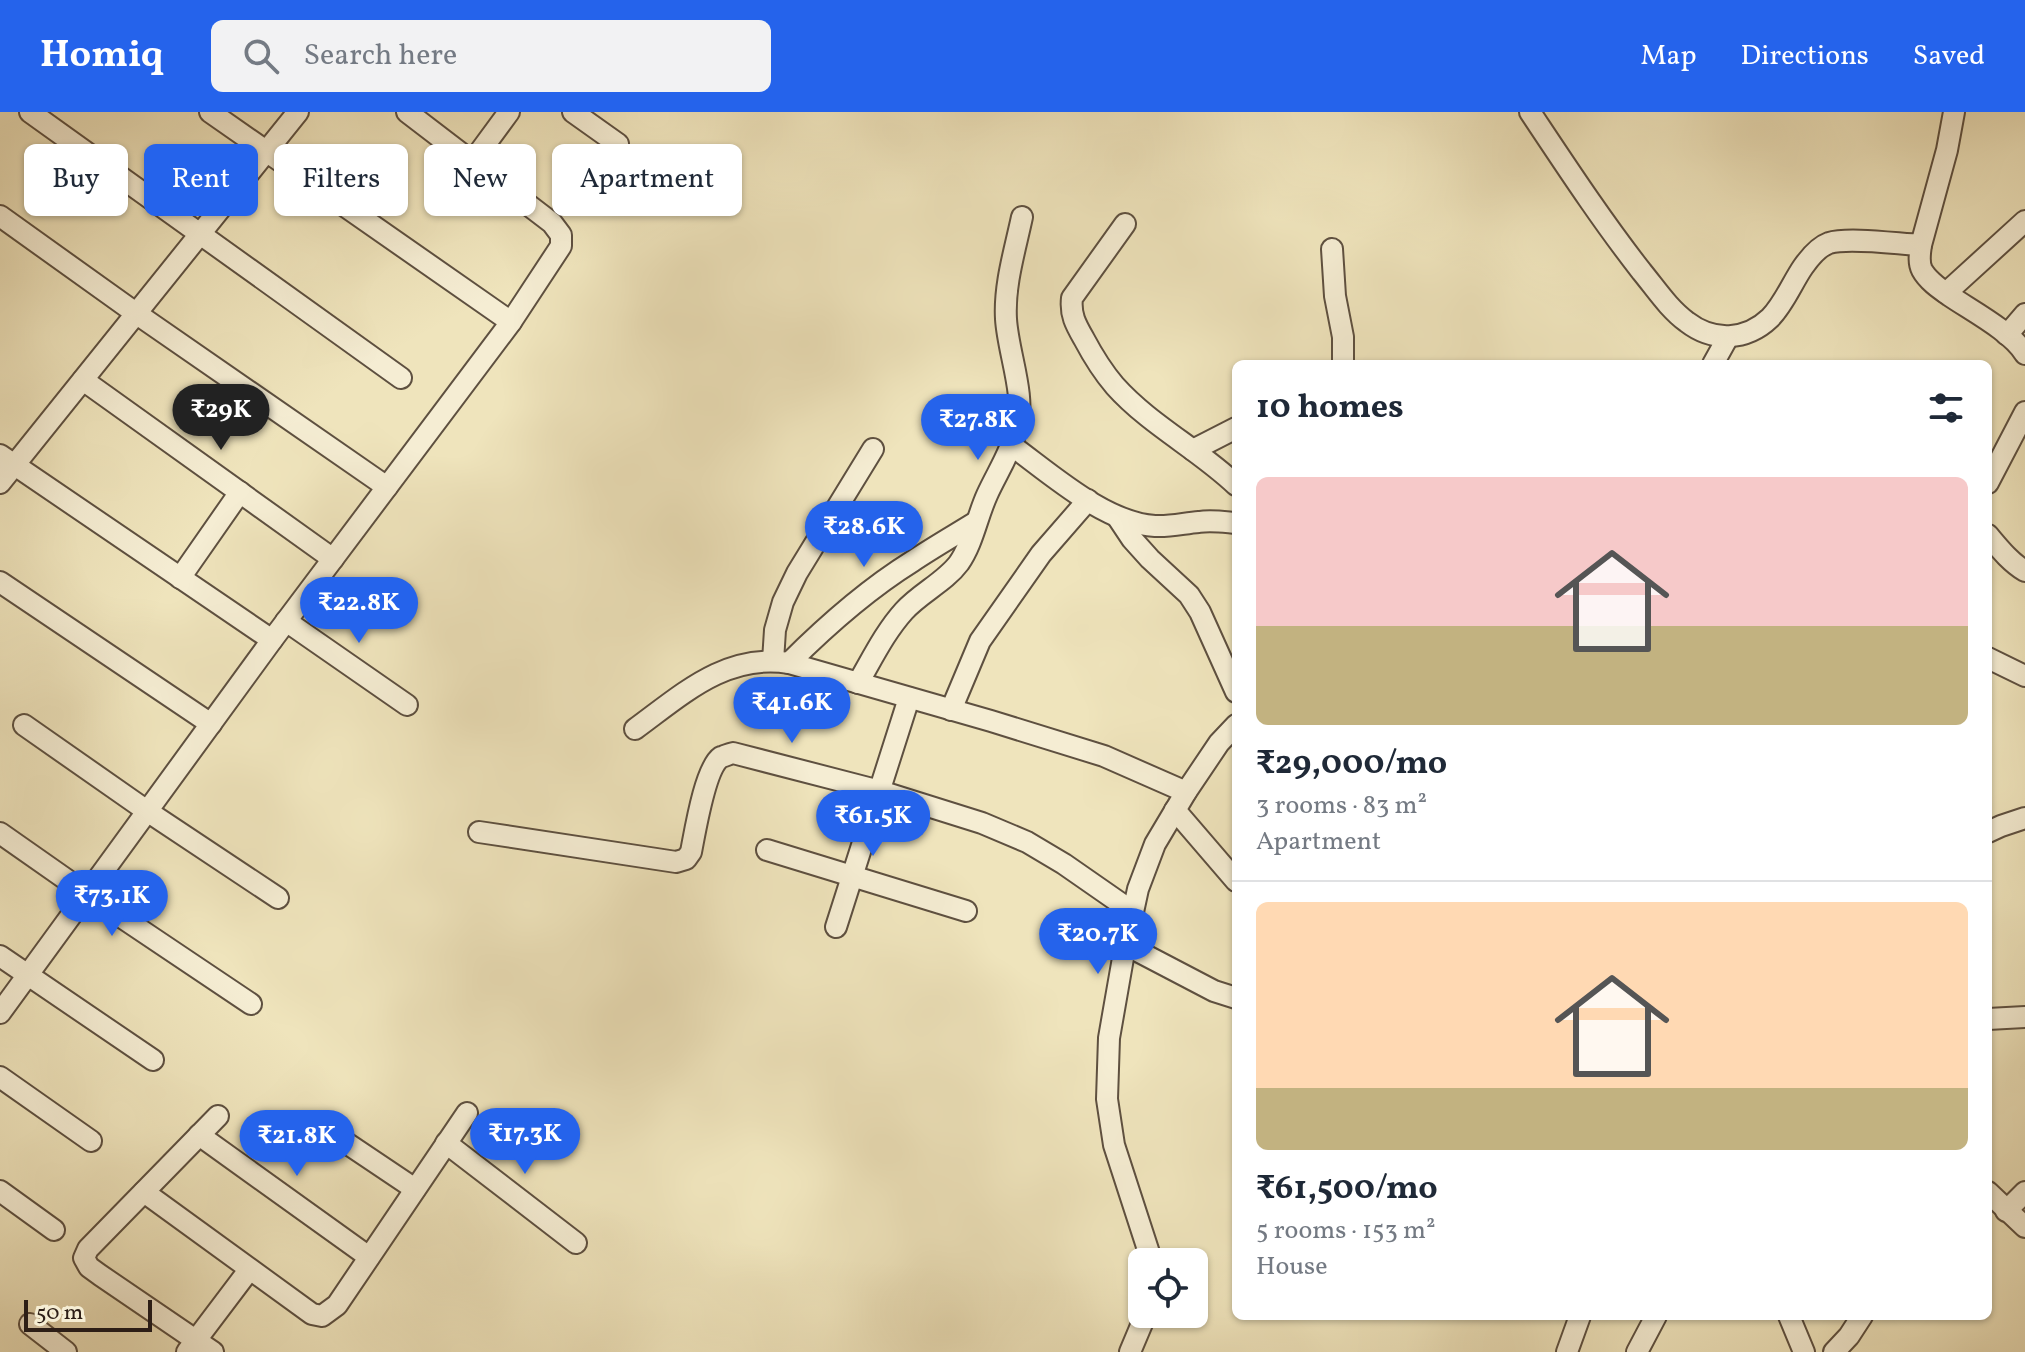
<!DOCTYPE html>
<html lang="en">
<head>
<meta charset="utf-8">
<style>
	:root { --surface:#fff; --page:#f2f2f3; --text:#1f2937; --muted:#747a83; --line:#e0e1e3; --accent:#2563eb }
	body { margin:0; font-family:Vollkorn,serif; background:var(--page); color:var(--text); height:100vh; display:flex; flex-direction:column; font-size:30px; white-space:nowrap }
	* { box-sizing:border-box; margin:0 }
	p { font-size:26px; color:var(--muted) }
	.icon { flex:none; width:44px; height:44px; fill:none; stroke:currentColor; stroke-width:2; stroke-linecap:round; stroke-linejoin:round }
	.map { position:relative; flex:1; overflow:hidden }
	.panel { position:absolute; left:1232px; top:248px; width:760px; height:960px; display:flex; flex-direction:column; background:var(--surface); border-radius:12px; box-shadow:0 2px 6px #0004 }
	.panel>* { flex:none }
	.banner { position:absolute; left:24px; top:32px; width:760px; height:72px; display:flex; gap:16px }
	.controls { position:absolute; left:1128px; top:1136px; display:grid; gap:16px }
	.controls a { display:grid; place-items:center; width:80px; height:80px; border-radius:12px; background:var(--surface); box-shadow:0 2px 6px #0004; font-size:40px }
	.scale { position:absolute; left:24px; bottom:20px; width:128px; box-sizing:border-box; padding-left:8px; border:4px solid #2d1e16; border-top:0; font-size:22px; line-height:28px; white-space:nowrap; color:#2d1e16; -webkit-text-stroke:6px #f5edd3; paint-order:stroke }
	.price { position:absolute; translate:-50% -68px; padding:0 18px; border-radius:28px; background:var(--accent); color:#fff; font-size:26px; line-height:52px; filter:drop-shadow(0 2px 4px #0008) }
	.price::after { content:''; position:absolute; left:50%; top:48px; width:24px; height:18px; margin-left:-12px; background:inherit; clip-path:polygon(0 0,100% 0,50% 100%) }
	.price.current { background:#222; color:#fff }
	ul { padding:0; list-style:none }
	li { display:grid; align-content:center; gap:16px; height:424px; padding:0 24px }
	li+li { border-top:2px solid var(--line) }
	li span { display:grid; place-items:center; height:248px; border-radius:12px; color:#555 }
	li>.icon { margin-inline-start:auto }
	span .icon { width:144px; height:144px; fill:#fffc; stroke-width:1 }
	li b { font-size:34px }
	h2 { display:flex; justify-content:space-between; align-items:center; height:96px; padding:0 24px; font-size:34px }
	.chip { padding:0 28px; border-radius:12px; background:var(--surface); box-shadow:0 2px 6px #0004; font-size:28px; line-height:72px }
	.chip.current { background:var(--accent); color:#fff }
	header { display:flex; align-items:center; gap:48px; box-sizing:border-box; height:112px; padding:0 40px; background:var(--accent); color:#fff }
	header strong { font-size:38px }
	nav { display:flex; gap:44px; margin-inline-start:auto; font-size:28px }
	.search { width:560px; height:72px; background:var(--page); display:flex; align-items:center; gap:20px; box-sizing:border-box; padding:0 28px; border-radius:12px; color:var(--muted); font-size:30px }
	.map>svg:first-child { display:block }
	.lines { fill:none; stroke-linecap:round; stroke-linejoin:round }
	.street-casing { stroke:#5e5040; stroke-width:24 }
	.street { stroke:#f5edd3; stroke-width:20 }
</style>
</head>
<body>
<header>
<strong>Homiq</strong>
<div class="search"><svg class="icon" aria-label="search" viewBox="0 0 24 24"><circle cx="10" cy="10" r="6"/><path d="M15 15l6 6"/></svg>Search here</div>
<nav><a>Map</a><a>Directions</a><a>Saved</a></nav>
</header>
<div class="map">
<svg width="2025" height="1240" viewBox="0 0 2025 1240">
	<rect width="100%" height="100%" fill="#efe4bc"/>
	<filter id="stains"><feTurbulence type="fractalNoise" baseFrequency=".0025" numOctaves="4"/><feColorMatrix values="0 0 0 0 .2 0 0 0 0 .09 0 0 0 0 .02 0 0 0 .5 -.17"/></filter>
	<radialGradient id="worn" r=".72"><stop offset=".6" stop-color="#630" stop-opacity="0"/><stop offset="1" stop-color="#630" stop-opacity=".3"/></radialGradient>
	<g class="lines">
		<defs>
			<g id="street">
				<polyline points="30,0 401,266"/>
				<polyline points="210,0 511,210"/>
				<polyline points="573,0 618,32"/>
				<path d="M 1530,0 C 1566,54 1602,109 1642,160 C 1656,177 1669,197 1687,210 C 1713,230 1746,229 1770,206 C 1784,192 1792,171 1803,155 C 1810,145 1818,135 1829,131 C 1849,125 1898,132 1921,133"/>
				<path d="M 1954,0 L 1947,38 L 1921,133 C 1920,141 1918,150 1922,158 C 1928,169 1940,177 1950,184 C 1972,199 2012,220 2025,242"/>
				<polyline points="473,49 509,0"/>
				<polyline points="0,104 137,202 387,375"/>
				<path d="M 1125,112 L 1072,186 C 1070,203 1076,213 1084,227 C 1093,244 1103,260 1115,274 C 1150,313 1198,337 1236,373"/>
				<polyline points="1332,137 1335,184 1343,225 1343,252"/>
				<polyline points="1946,181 2025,109"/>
				<polyline points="2007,223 2025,202"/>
				<polyline points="1713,252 1728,225"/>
				<polyline points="83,268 333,447"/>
				<path d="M 1011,333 C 1051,362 1105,411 1155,414 C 1170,415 1185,411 1199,410 C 1211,408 1224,410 1236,411"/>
				<polyline points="1193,338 1236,316"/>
				<polyline points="0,343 272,528"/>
				<polyline points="0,371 298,0"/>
				<polyline points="1988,371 2025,300"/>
				<polyline points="1118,406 1132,427 1150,447 1189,483 1200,500 1236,580"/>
				<path d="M 1988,423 C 1999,436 2010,450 2025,459"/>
				<polyline points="180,466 240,380"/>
				<polyline points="0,470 211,612"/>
				<polyline points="286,509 407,593"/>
				<polyline points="1988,546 2025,564"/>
				<polyline points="773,549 775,518 783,490 797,461 873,337"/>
				<path d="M 789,551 C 827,513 868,477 913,449 C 934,435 955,423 976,410"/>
				<path d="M 858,571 C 872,547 885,520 904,499 C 920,481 945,470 959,451 C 973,431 977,405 987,383 C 997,361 1011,340 1017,316 C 1026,283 1008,241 1006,207 C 1004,173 1015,138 1022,105"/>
				<polyline points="951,598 980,529 1041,442 1088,388"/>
				<polyline points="24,613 147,699 278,786"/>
				<path d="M 635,617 C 683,582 726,541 789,551 L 991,609 L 1104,644 L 1186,680"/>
				<polyline points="1175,698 1236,769"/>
				<path d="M 479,720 L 676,750 L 686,747 L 691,740 C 695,720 705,656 721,645 C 722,645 732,641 733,641 L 880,679 L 982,711 L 1027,730 L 1064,752 L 1133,800"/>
				<polyline points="1988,720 2001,714 2025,706"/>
				<polyline points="0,721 87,782 251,892"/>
				<polyline points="767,738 966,799"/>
				<polyline points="836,815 909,586"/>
				<polyline points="1126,833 1214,879 1236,886"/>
				<polyline points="0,844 153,948"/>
				<polyline points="0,901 272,528 511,210 561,134 561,123 552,111 407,0"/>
				<polyline points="1988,907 2025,905"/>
				<polyline points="0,965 91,1029"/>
				<polyline points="199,1023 369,1145"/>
				<polyline points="336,1024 415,1077"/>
				<polyline points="446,1031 576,1131"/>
				<polyline points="0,1079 54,1118"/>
				<polyline points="144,1080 312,1202 322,1204 337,1193 467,1001"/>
				<polyline points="1988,1080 2025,1115"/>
				<polyline points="2006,1099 2025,1080"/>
				<polyline points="1152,1150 1114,1033 1107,987 1109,926 1123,846 1138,777 1155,732 1186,680 1219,631 1236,613"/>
				<polyline points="1789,1204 1804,1240"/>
				<polyline points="30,1212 66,1240"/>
				<polyline points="187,1240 249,1158"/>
				<polyline points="213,1240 100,1163 89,1155 84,1146 88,1137 218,1004"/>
				<polyline points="1130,1240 1146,1202"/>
				<polyline points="1567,1240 1580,1204"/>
				<polyline points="1637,1240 1656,1204"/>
				<polyline points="1834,1240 1849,1224 1862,1204"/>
			</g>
		</defs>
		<use href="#street" class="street-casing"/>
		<use href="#street" class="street"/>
	</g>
	<rect width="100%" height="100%" filter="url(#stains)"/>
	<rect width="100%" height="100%" fill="url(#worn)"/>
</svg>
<div class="controls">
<a><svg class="icon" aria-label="locate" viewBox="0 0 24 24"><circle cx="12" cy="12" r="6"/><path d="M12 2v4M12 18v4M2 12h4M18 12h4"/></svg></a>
</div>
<div class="scale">50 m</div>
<b class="price current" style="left:221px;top:340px">₹29K</b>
<b class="price" style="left:978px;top:350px">₹27.8K</b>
<b class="price" style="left:864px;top:457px">₹28.6K</b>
<b class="price" style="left:359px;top:533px">₹22.8K</b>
<b class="price" style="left:792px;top:633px">₹41.6K</b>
<b class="price" style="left:873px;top:746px">₹61.5K</b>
<b class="price" style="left:112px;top:826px">₹73.1K</b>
<b class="price" style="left:1098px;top:864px">₹20.7K</b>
<b class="price" style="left:525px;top:1064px">₹17.3K</b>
<b class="price" style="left:297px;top:1066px">₹21.8K</b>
<div class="banner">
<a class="chip">Buy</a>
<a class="chip current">Rent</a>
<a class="chip">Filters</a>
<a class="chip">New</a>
<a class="chip">Apartment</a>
</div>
<section class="panel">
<h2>10 homes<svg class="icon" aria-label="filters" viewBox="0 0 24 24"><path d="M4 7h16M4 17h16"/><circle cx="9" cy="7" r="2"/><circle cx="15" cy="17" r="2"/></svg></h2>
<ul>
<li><span style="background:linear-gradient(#f6c9c9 60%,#c2b280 0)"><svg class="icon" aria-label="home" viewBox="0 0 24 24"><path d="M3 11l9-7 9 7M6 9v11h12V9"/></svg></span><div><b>₹29,000/mo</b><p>3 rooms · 83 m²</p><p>Apartment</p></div></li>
<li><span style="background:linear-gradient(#ffd9b3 75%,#c2b280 0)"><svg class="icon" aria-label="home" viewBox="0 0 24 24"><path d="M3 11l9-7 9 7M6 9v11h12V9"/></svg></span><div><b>₹61,500/mo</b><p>5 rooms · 153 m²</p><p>House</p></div></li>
</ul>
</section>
</div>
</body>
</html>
